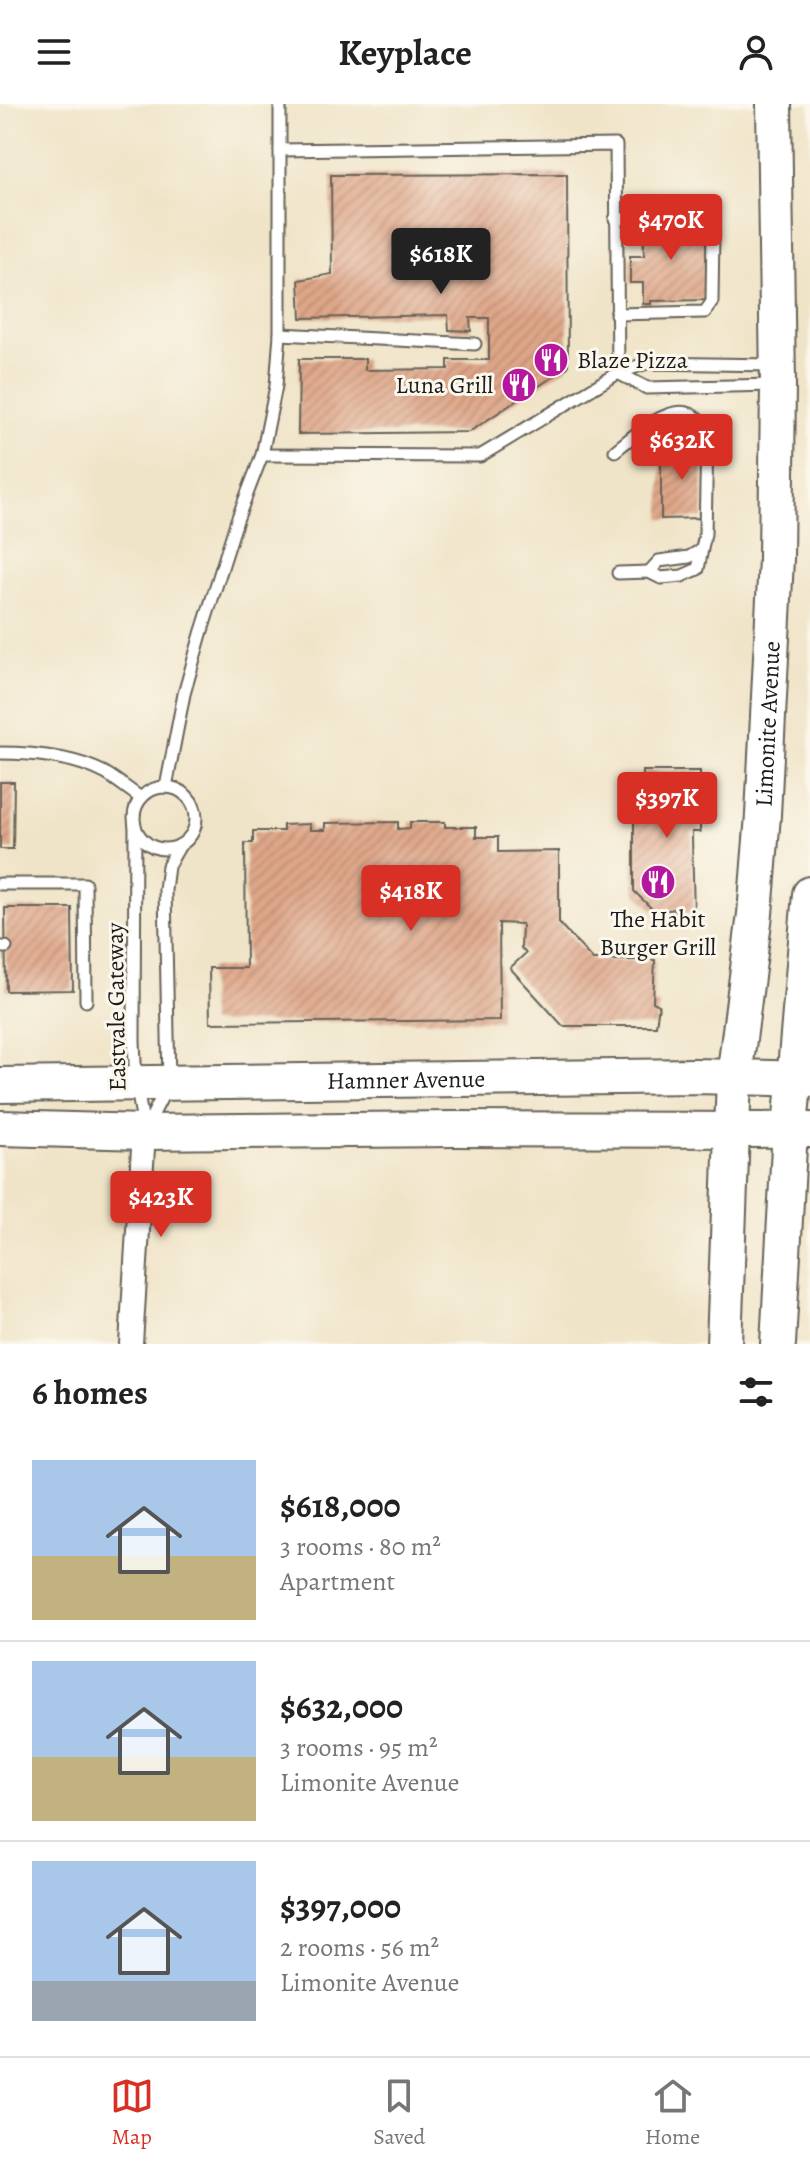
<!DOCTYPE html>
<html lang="en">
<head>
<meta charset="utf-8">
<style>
	:root { --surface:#fff; --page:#f6f6f6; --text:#222; --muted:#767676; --line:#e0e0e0; --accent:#d93025 }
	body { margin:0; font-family:Alegreya,serif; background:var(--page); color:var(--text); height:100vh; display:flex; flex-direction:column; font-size:30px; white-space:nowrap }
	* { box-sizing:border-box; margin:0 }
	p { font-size:26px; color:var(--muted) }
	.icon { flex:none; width:44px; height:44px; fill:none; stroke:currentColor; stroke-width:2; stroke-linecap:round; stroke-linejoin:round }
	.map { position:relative; height:1240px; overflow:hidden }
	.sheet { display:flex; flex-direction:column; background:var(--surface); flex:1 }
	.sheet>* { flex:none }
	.price { position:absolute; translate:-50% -68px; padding:0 18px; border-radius:8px; background:var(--accent); color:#fff; font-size:26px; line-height:52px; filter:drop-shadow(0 2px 4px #0008) }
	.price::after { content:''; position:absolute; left:50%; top:48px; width:24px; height:18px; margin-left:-12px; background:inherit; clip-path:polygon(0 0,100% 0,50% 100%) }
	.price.on { background:#222; color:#fff }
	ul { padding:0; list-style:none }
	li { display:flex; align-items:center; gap:24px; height:200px; padding:0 32px }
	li+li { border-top:2px solid var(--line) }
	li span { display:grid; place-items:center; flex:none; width:224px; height:160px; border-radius:0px; color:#555 }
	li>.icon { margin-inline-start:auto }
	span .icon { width:96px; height:96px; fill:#fffc; stroke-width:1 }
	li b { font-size:34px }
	h2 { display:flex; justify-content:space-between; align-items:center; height:96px; padding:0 32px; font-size:34px }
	header { display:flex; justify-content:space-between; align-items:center; height:104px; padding:0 32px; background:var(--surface); font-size:36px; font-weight:600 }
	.tabs { display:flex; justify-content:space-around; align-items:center; height:112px; border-top:2px solid var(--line); background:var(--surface); font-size:22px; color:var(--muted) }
	.tabs a { display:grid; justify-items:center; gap:4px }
	.tabs .on { color:var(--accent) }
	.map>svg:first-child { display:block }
	.building { fill:url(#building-hatch) }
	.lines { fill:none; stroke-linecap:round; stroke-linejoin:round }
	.lane-casing { stroke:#666258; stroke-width:15 }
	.street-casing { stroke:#666258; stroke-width:26 }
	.primary-casing { stroke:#666258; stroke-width:38 }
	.lane { stroke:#fff; stroke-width:11 }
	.street { stroke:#fff; stroke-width:22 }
	.primary { stroke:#fff; stroke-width:34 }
	.labels { text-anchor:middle; stroke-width:6; stroke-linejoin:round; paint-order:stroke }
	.poi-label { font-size:24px; fill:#1c1c1c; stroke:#fbf7ec; text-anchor:start }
	.street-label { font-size:24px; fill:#1c1c1c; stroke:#fbf7ec }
</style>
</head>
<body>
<header><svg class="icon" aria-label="menu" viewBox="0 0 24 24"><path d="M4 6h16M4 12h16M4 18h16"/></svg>Keyplace<svg class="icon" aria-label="person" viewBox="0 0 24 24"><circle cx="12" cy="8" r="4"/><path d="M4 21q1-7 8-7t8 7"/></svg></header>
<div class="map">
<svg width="810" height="1240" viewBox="0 0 810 1240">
	<defs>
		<pattern id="building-hatch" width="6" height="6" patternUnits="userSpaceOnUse" patternTransform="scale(2)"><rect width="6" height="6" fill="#dea688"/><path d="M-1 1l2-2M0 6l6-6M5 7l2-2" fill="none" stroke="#be8e75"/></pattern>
	</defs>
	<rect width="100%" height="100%" fill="#fbf7ec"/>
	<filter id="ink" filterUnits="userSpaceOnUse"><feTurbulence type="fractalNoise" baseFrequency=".0125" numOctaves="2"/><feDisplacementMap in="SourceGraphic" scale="16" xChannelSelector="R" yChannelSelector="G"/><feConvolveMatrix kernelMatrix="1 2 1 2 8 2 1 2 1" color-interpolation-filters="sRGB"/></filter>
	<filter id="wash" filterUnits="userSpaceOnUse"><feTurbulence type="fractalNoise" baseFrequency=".006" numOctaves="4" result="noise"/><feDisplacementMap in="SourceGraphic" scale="32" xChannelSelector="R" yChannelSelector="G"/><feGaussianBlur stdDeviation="1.8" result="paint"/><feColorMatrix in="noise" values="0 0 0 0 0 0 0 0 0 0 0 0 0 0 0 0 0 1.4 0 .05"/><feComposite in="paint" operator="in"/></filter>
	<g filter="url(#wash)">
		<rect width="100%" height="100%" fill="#f0e4c8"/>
		<g id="blocks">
			<g class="building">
				<polygon points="567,70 568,263 469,328 298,330 299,255 365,255 365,266 448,265 448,256 489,256 489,214 470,214 471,227 449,226 448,211 301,214 299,176 332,170 331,71"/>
				<polygon points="643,102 657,102 657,123 706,122 707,196 651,197 651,200 643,200 643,179 630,179 630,152 644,152"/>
				<polygon points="693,341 703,349 703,414 661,415 661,342"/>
				<polygon points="643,667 700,667 700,728 692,728 692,734 694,809 676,809 676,805 655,808 634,787 634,714 642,714"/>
				<polygon points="0,678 14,678 13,745 0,745"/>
				<polygon points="398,718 398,725 410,724 410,718 445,718 445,723 476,723 476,733 498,733 498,748 559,747 559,819 593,856 655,856 653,898 659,901 656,922 563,922 510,864 526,849 521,844 522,820 499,819 500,916 210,919 209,864 246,864 245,739 253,739 253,727 283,727 283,721 310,720 310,726 325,726 325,719"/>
				<polygon points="5,804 72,804 73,886 6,887"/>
			</g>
		</g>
	</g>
	<g filter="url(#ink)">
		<use href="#blocks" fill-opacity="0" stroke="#666258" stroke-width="2"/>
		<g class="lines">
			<defs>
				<g id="lane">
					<polyline points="280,46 616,41 618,269"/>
					<polyline points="615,115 697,113 711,119 713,127 712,198 705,208 616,210"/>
					<polyline points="280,230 475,240"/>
					<polyline points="618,269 647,284 774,281"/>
					<path d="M 615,347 C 638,328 693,278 707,334 L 705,430 L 698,465 L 682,472 L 661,474 L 649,468 L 618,469"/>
					<polyline points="262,351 480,352 618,269 647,259 773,261"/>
					<polyline points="649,468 659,457 689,453 701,446"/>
					<path d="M 0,649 C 34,649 74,653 105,669 C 117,676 129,686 141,694"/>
					<polyline points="166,683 184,590 201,530 237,416 262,351 276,282 280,230 280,0"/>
					<circle cx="165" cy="714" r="31"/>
					<polyline points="135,721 134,937 136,979 144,1024"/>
					<polyline points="0,780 85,780 86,897"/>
					<polyline points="0,843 6,843"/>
					<polyline points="146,1024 169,979 165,786 168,762 180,741"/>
				</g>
				<polyline id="street" points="131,1240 144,1028"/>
				<g id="primary">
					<path id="s1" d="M 0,981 L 695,972 L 810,975"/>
					<polyline points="0,1024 144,1028 453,1025 810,1026"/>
					<path id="s2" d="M 724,1240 L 734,974 L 755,810 L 763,711 L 776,455 L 778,281 L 774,0"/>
					<polyline points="778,1240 790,1025 810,790"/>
				</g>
			</defs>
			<use href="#lane" class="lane-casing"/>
			<use href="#street" class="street-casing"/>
			<use href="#primary" class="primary-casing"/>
			<use href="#lane" class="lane"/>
			<use href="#street" class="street"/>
			<use href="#primary" class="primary"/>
		</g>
	</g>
	<defs>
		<symbol id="restaurant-disc" viewBox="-11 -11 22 22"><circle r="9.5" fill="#b5179e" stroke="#fbf7ec"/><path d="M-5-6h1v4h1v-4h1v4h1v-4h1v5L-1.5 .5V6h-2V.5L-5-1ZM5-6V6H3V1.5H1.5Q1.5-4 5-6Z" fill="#fff"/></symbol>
	</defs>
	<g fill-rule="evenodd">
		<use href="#restaurant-disc" x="531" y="236" width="40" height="40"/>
		<use href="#restaurant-disc" x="499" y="261" width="40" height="40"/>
		<use href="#restaurant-disc" x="638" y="758" width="40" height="40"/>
	</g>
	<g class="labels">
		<g class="poi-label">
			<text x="577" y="264">Blaze Pizza</text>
			<text x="493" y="289" text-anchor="end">Luna Grill</text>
			<text x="658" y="823" text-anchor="middle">The Habit<tspan x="658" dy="28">Burger Grill</tspan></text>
		</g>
		<g class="street-label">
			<text dy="8" stroke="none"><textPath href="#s2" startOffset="622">Limonite Avenue</textPath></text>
			<text transform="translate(116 903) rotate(-91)" y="8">Eastvale Gateway</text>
			<text dy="8" stroke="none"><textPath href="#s1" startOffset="406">Hamner Avenue</textPath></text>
		</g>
	</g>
</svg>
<b class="price" style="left:671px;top:158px">$470K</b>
<b class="price on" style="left:441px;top:192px">$618K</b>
<b class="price" style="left:682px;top:378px">$632K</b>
<b class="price" style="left:667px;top:736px">$397K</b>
<b class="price" style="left:411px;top:829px">$418K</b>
<b class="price" style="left:161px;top:1135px">$423K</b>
</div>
<section class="sheet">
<h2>6 homes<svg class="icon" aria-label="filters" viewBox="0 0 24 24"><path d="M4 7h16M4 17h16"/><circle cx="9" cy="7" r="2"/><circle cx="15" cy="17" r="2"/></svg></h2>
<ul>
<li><span style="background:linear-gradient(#a9c7e8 60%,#c2b280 0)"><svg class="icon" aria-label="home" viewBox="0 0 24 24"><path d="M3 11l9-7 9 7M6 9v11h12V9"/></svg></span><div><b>$618,000</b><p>3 rooms · 80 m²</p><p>Apartment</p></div></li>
<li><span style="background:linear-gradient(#a9c7e8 60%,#c2b280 0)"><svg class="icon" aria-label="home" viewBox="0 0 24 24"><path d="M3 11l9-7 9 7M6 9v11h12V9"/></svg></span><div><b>$632,000</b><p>3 rooms · 95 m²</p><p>Limonite Avenue</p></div></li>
<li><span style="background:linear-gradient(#a9c7e8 75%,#9aa5b1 0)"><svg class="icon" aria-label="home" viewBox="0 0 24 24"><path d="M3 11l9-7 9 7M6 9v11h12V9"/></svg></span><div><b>$397,000</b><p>2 rooms · 56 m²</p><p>Limonite Avenue</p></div></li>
</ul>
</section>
<nav class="tabs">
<a class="on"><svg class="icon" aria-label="map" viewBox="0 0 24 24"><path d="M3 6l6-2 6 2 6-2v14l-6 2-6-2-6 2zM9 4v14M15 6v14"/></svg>Map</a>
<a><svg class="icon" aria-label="saved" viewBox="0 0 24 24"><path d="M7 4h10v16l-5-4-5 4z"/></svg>Saved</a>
<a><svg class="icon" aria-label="home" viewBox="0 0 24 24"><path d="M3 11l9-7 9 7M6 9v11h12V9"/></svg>Home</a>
</nav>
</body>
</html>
